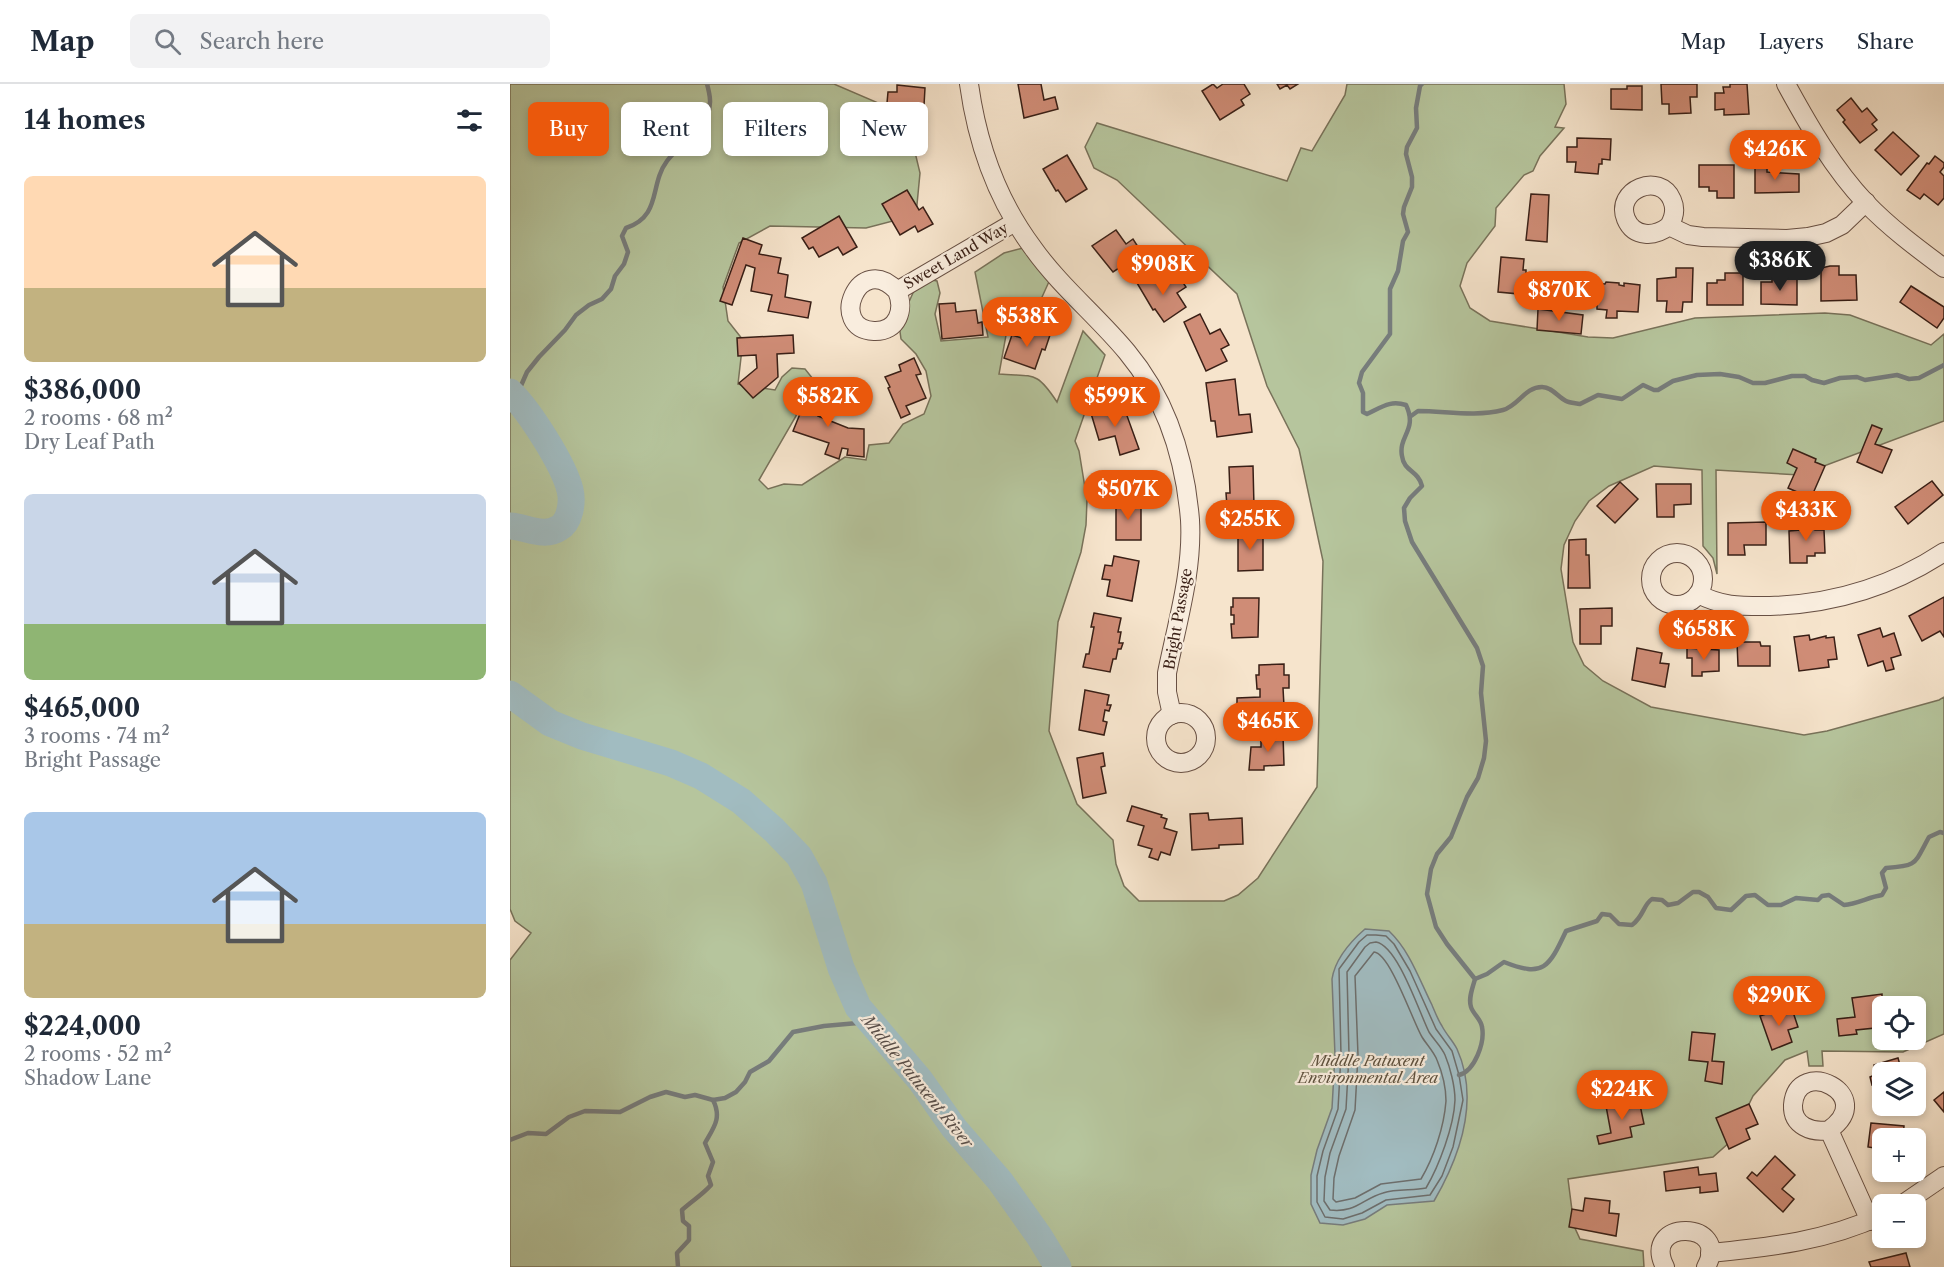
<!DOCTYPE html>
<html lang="en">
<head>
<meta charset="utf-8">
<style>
	:root { --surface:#fff; --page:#f2f2f3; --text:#1f2937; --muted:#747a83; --line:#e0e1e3; --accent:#ea580c }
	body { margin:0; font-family:"Libre Caslon Text",serif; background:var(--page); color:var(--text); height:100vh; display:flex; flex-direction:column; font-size:22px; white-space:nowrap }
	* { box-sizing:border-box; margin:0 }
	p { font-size:20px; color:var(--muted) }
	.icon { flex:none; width:33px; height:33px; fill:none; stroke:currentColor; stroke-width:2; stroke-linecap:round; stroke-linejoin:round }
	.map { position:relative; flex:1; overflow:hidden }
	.drawer { display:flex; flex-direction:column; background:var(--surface); width:510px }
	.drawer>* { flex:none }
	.banner { position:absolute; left:18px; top:18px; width:570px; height:54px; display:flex; gap:12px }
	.controls { position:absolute; left:1362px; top:912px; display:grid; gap:12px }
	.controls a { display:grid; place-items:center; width:54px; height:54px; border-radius:9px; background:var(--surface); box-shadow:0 3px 9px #0003; font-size:30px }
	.price { position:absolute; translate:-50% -51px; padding:0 14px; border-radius:21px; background:var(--accent); color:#fff; font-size:20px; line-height:39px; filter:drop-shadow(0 2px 3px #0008) }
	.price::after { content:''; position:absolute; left:50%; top:36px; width:18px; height:14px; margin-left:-9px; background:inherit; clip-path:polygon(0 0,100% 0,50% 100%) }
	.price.selected { background:#222; color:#fff }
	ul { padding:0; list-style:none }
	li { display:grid; align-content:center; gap:12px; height:318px; padding:0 24px }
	li span { display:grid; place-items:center; height:186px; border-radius:9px; color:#555 }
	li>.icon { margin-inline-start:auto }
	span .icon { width:108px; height:108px; fill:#fffc; stroke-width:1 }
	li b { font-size:26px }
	h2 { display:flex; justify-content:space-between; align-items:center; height:72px; padding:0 24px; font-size:26px }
	.chip { padding:0 21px; border-radius:9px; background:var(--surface); box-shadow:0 3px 9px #0003; font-size:21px; line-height:54px }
	.chip.selected { background:var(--accent); color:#fff }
	header { display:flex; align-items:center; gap:36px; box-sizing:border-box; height:84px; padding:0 30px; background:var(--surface); border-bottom:2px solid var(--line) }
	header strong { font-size:28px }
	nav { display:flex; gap:33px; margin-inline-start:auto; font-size:21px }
	.search { width:420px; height:54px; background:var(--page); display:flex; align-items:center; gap:15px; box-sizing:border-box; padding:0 21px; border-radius:9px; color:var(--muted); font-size:22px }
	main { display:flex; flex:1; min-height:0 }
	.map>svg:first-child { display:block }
	.green { fill:#b6c59d; stroke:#78725a; stroke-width:1.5; fill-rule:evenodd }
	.water { fill:#a1bcc1; stroke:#777d7d; stroke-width:1.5 }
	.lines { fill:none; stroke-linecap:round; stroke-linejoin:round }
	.shore { stroke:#6d6e6c; stroke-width:1.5 }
	.stream { stroke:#777d7d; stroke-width:4.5 }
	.river { stroke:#a1bcc1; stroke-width:27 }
	.building { fill:#cf8c76; stroke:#391f16; stroke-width:1.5 }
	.street-casing { stroke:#685044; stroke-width:20 }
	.street { stroke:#f9edde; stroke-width:18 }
	.labels { text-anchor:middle; stroke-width:4.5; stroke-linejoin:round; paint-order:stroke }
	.street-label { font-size:15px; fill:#391f16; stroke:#f9edde }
	.park-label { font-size:15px; font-style:italic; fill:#5e513e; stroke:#f9edde }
	.water-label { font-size:16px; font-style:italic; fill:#584e49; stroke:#f9edde }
</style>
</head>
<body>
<header>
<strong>Map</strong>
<div class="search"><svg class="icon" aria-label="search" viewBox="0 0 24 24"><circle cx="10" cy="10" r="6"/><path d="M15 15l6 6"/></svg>Search here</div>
<nav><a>Map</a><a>Layers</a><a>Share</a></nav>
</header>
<main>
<section class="drawer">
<h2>14 homes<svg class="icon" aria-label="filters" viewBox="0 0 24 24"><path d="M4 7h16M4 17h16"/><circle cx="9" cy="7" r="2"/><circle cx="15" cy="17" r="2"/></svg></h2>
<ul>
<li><span style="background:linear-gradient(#ffd9b3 60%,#c2b280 0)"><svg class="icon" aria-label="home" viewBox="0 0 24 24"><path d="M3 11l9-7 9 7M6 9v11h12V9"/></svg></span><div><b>$386,000</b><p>2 rooms · 68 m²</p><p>Dry Leaf Path</p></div></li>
<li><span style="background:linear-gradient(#c9d6e8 70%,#8fb573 0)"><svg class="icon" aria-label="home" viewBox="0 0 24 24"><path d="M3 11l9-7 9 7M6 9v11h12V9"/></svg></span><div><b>$465,000</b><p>3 rooms · 74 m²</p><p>Bright Passage</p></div></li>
<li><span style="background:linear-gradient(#a9c7e8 60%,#c2b280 0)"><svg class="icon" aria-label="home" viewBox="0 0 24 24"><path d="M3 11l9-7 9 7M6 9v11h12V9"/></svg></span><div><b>$224,000</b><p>2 rooms · 52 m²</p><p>Shadow Lane</p></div></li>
</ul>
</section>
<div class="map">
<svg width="1434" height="1183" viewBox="0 0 1434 1183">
	<rect width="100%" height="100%" fill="#f6e4cc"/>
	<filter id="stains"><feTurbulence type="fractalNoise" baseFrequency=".00333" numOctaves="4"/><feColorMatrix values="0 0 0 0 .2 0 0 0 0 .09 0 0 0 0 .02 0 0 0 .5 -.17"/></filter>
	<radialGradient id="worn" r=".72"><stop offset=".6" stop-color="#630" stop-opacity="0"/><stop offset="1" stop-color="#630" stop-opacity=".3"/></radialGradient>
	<path class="green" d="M 0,0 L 324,0 L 373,21 L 404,64 L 410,89 L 406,131 L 356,144 L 260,142 L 229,159 L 213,203 L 218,237 L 233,256 L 228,300 L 265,306 L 272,293 L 282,284 L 295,285 L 303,295 L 290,315 L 286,332 L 249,396 L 258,405 L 274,400 L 292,401 L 335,373 L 356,376 L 359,361 L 379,359 L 393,340 L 414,330 L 421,312 L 416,287 L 406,270 L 391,255 L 389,240 L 407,200 L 417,195 L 427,197 L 430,209 L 425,230 L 431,257 L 478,253 L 465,188 L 494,169 L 513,164 L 542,191 L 518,244 L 496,251 L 489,290 C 524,293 526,286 547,318 L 573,247 L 595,271 L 565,357 L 569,367 L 577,416 L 576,441 L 571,468 L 548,538 L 539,647 L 567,720 L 603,756 L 606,780 L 614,802 L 629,817 L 714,817 L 728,811 L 748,794 L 807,703 L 813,477 L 789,365 L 757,302 L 727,210 L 607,96 L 584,84 L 575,63 L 587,39 L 777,97 L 791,64 L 802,67 L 835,11 L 837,0 L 1054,0 L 1056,20 L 1045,43 L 1054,44 L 1030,72 L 1023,87 L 1014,91 L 986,124 L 985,142 L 957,179 L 950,202 L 960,224 L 980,237 L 1078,253 L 1103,254 L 1185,234 L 1315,229 L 1340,231 L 1421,261 L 1434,250 L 1434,337 L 1290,391 L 1206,386 L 1207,490 L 1203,474 L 1193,462 L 1192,386 L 1144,382 L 1099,402 L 1079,417 L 1065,437 L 1054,461 L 1051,485 L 1063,558 L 1074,581 L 1093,597 L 1141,623 L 1294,651 L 1317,647 L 1429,616 L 1434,613 L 1434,950 L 1393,968 L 1312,967 L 1313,982 L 1299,982 L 1297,967 L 1275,976 L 1243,1012 L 1221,1057 L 1203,1073 L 1058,1095 L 1064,1142 L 1070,1155 L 1133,1167 L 1134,1183 L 0,1183 L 0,876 L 21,849 L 5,837 L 0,825 ZM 1372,922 L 1406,922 L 1406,956 L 1372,956 Z"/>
	<path class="water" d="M 855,845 L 879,847 C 900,867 909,895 922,921 C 925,928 928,936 932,942 C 936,950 943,957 947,965 C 970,1016 950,1072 924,1117 L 877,1121 L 855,1135 L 833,1141 L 810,1139 L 801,1120 L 801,1091 L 807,1066 L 822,1024 L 825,971 L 822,895 C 825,876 840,858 855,845 Z"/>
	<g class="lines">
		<g class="shore">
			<polygon points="866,851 876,852 884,860 900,887 926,945 942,967 949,991 953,1016 943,1063 932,1092 920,1111 876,1116 852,1129 833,1135 815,1133 807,1118 807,1092 813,1067 828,1025 831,971 829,885 849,858 857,851"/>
			<path d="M 866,858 C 888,862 909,928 919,948 C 924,956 931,962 935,971 C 940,983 945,1002 945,1016 C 944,1042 929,1082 916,1104 C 903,1107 887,1104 873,1109 C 852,1115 846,1129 820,1126 L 814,1117 L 815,1093 L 820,1069 L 836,1025 L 839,971 L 837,888 L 855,863 L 860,859 Z"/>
			<path d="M 864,868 C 880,869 903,938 912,953 C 917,961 924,968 927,976 C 932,988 936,1004 936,1017 C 934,1043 924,1073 911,1095 L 871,1100 L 845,1114 L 826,1118 L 823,1115 L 824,1094 L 829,1072 L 845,1026 L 848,971 L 845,892 Z"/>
		</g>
		<g class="stream">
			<path d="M 912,0 L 910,2 L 906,24 L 907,44 L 897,63 L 896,70 L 902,93 L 902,103 L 894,123 L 893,130 L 898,148 L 893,157 L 888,187 L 880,205 L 880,250 L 852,288 L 849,299 L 853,309 L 853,328 L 857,330 C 872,323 880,316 896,321 C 908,346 888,352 892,372 C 894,388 908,386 912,402 L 900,414 L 894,424 L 895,437 L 902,458 L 967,564 L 973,582 L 971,609 L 976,657 L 974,674 L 968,694 L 957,713 L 941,753 L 927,770 L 921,785 L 917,810 L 926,843 L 937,860 L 965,895 C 963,903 958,914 961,923 C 963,930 971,935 972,943 C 975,958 965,987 949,991"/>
			<path d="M 6,313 L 17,288 L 29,273 L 55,246 L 66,231 L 79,221 L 92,215 L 101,205 L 105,192 L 114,180 L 118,168 L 112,152 L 116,144 C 152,132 139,101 157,77 C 169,61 188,49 197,32 C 202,21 200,11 197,0"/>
			<path d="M 901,332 L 908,327 C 936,327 965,333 993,326 C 1008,322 1015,303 1032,303 C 1042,303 1048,313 1056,317 C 1060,319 1065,319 1070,320 L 1088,311 L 1112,315 L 1133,301 L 1144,306 L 1148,306 L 1163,297 L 1187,291 L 1210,290 L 1229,293 L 1243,299 L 1255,299 L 1282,292 L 1295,292 L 1302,296 L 1314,299 L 1330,294 L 1347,293 L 1355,296 L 1387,291 L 1399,295 L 1409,294 L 1434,281"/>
			<path d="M 965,895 L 977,890 L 994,878 C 1034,894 1039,883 1056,847 L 1087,837 L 1092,830 L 1100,831 L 1109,840 L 1122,841 C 1134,832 1133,821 1142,815 L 1152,816 L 1158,821 L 1168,819 L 1183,808 L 1189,808 L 1198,813 L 1206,824 L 1221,826 L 1236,812 L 1245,811 L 1258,821 L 1271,821 L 1286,814 L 1308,816 L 1312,812 L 1319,811 L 1334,821 C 1347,820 1359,813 1372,811 L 1376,804 L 1372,789 L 1376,784 C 1408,782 1404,780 1419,753 L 1430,748 L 1434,749"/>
			<polyline points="0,1056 18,1049 36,1050 59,1033 75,1027 110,1028 140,1013 156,1008 175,1013 185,1011 203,1016 215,1014 226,1008 235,998 240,988 259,977 283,948 314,942 359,938"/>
			<path d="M 168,1183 L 167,1169 L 179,1156 L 179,1142 L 173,1137 L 172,1126 C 182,1117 192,1111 201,1101 L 198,1092 L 203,1078 L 195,1059 C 204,1043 212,1034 203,1016"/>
		</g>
		<g class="river">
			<path d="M 0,308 C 19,326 54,381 60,406 C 63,418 60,438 49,444 C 34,454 16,443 0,442"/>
			<polyline points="0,610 40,639 72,652 161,679 191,692 231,717 264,746 289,772 304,799 331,884 348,923 410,996 444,1044 490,1097 529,1152 548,1183"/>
		</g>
	</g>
	<g class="building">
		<polygon points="508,0 531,0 534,16 545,13 548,25 514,34"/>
		<polygon points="703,0 707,4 713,0 734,0 740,10 731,16 734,21 710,36 692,7"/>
		<polygon points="767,0 788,0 780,5 777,1 770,5"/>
		<polygon points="1151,0 1187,0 1187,13 1180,13 1181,29 1159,30 1159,20 1152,20"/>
		<polygon points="1220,0 1237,0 1239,30 1214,31 1214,25 1205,26 1205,9 1214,9 1213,3 1220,3"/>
		<polygon points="387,1 415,4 413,39 411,39 410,51 383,49 386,19 377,19 378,8 387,8"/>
		<polygon points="1117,2 1132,2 1132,26 1101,25 1101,5 1117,5"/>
		<polygon points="1341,14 1352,28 1357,24 1367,36 1362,40 1367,46 1350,59 1333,38 1335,36 1327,26"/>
		<polygon points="1383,48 1409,72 1391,91 1365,66"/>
		<polygon points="1067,54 1101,55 1100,76 1092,75 1092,80 1089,80 1088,90 1065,88 1066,78 1057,78 1057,63 1067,63"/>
		<polygon points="557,71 577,105 556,118 548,106 546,107 533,85"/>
		<polygon points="1425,72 1434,79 1434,83 1430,88 1434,92 1434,114 1428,121 1414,110 1410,115 1397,106 1417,79 1419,80"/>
		<polygon points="1189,81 1224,81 1224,114 1207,114 1207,107 1199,107 1199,103 1189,103"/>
		<polygon points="1245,81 1257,81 1257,88 1289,90 1289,108 1245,109"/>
		<polygon points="397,106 409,126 413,123 423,140 408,148 405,142 390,151 372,120"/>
		<polygon points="1021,110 1039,111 1037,158 1016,156"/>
		<polygon points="329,132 347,163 333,171 328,163 309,173 303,163 299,165 292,154"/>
		<polygon points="606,146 616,160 623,155 632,169 603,188 582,162"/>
		<polygon points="233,154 252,161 249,170 271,174 268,189 278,191 275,213 301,218 298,234 258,227 262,211 241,207 245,184 236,181 222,221 210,217"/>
		<polygon points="991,173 1014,175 1013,186 1016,186 1016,192 1024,193 1020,211 988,208"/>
		<polygon points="1320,182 1329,182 1329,191 1346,191 1347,216 1311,217 1311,184"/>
		<polygon points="1166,184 1183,184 1182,218 1173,218 1172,228 1156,228 1157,217 1147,217 1147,195 1166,193"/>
		<polygon points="1215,189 1233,189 1233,221 1197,221 1197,199 1207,199 1207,196 1215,196"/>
		<polygon points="641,190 648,200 656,194 658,198 668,191 676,203 667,209 676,223 654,238 645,225 643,226 627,199"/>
		<polygon points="1262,194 1287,194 1287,221 1251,220 1251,198 1262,198"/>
		<polygon points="1096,198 1109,199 1109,201 1114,202 1114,199 1130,201 1128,228 1107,227 1107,234 1096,234 1097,226 1087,225 1087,216 1083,216 1084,199 1095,200"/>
		<polygon points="1401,202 1434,223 1434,234 1427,244 1390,218"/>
		<polygon points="445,219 446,228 466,226 468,239 472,238 473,251 432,255 429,220"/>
		<polygon points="1028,225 1073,231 1071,250 1027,246"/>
		<polygon points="690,230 700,250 710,245 719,261 711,265 717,277 696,287 674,238"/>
		<polygon points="523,245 540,251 535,266 532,265 525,285 494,274 502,251 515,255 518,247 522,248"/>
		<polygon points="283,251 284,269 267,270 268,293 243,314 229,299 247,284 246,271 228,272 227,254"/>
		<polygon points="404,274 411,290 406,291 416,314 396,322 400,330 391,334 378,304 380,303 375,293 391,287 389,281"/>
		<polygon points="725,295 729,331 740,330 742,348 707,353 705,337 701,337 696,299"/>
		<polygon points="301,303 318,310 308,332 338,344 354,345 354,373 337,371 338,365 332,364 329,375 315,370 319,359 283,347"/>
		<polygon points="603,320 606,331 616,329 629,365 610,371 605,352 589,356 580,326"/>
		<polygon points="1362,341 1372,345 1365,360 1382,366 1372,389 1347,378"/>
		<polygon points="1283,365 1306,375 1305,378 1315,382 1301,414 1278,404 1287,384 1277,379"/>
		<polygon points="743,382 744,423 717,423 716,409 720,409 719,383"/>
		<polygon points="1422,397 1433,411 1398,440 1385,423"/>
		<polygon points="1110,398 1128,415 1105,439 1087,422"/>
		<polygon points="1146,400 1181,400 1181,420 1164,421 1164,433 1147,433"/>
		<rect x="606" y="418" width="25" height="38"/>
		<polygon points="1289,435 1305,435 1305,446 1314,446 1315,469 1305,469 1305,472 1297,472 1297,479 1280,479 1279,447 1290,446"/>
		<polygon points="1256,438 1256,461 1234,461 1235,471 1218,471 1218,439"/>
		<polygon points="753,447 753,486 728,487 728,448"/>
		<polygon points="1076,455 1076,471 1079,471 1080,504 1058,504 1059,456"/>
		<polygon points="604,472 629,477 622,517 597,512 600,496 592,495 595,481 602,482"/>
		<polygon points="1434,513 1434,553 1430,547 1412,557 1399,532"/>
		<polygon points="723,514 749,514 748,553 722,554 721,540 724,540 724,531 721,531 721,523 723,523"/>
		<polygon points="1102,524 1102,542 1091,542 1091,560 1070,560 1070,525"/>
		<polygon points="584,529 611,534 608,548 611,548 609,559 613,559 611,565 608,565 606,575 603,575 600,588 573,583 576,570 579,570 584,543 581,543"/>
		<polygon points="1370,544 1373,553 1384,549 1391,571 1381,574 1384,585 1376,587 1373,577 1358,582 1348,551"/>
		<polygon points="1299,551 1300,556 1316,552 1316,554 1324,553 1327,575 1318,576 1319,583 1289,587 1284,553"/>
		<polygon points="1227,558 1250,558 1251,562 1260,562 1260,582 1228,582"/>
		<polygon points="1127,564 1152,569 1150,579 1159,580 1155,603 1122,596"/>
		<polygon points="1177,564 1209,566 1209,587 1192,588 1192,592 1182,592 1182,574 1177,574"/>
		<polygon points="774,580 774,591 779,591 779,604 773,604 774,622 763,622 763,627 757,627 757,630 727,631 727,614 750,613 750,605 747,605 746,591 749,591 749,581"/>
		<polygon points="575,606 599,611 597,621 601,621 599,627 595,626 593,637 597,638 594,651 569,646"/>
		<polygon points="773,651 774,681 754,682 754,686 739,686 741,663 751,663 751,652"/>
		<polygon points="593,669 595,682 591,683 596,709 573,714 567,674"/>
		<polygon points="622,722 652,731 651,733 657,735 654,744 667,748 660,771 651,768 648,776 639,773 642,765 628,761 634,742 617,737"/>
		<polygon points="698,729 699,736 732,734 733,760 709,761 709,764 682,766 680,730"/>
		<polygon points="1372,910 1372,934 1364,936 1365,944 1346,946 1347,950 1329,952 1327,935 1345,933 1342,914"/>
		<polygon points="1281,922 1288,943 1278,946 1282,958 1262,966 1250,932"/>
		<polygon points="1182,948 1205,950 1202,977 1214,978 1212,1000 1195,997 1198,978 1179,976"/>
		<polygon points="1388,974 1392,988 1372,988 1372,1003 1371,998 1362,1001 1360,993 1367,990 1364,981"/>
		<polygon points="1434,1008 1434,1028 1424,1016"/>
		<polygon points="1129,1016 1134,1040 1120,1043 1122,1053 1089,1060 1087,1052 1101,1049 1096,1022"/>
		<polygon points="1239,1020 1248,1040 1236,1045 1240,1055 1219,1065 1206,1034"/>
		<polygon points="1361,1039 1394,1042 1393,1054 1372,1054 1372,1077 1369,1076 1370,1065 1358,1063"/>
		<polygon points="1265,1072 1285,1091 1272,1105 1284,1115 1273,1128 1237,1094 1242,1088 1247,1092"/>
		<polygon points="1188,1083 1189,1091 1206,1089 1208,1107 1190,1109 1190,1103 1156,1107 1154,1088"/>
		<polygon points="1075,1114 1100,1117 1099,1129 1109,1130 1106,1152 1059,1143 1062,1125 1073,1127"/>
		<polygon points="1396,1169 1400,1183 1361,1183 1359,1178"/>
	</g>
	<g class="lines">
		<defs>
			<g id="street">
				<path d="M 459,0 C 467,58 487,116 523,164 C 550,202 587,232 617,268 C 657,316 675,375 680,436 C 683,487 667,539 657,589 L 657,608 L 662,631"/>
				<path d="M 1276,0 C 1299,42 1323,84 1356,119 C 1379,143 1407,164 1434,184"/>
				<path d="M 1159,142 C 1145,153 1124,154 1116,135 C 1104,106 1150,87 1162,116 C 1166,125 1164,134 1159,142 L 1178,151 L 1193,153 L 1277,155 L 1298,153 L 1316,149 L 1332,141 L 1356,118"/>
				<path d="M 387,207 C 395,225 388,248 364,247 C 317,245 349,166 387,207 L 505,138"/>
				<circle cx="1167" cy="495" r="26"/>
				<path d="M 1188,510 C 1213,523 1231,522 1260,522 C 1323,520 1381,503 1434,468"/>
				<circle cx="671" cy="654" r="25"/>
				<path d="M 1319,1046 C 1302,1049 1282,1042 1283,1021 C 1287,971 1369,1011 1319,1046 L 1360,1137"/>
				<polyline points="1393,1120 1434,1092"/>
				<path d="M 1200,1169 C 1262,1163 1316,1157 1372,1131"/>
				<path d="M 1155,1183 C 1130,1134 1222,1136 1196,1183"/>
			</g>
		</defs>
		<use href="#street" class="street-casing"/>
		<use href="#street" class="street"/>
	</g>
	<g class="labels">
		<g class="street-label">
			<text transform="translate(446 172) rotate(-30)" y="5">Sweet Land Way</text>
			<text transform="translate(668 535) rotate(-80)" y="5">Bright Passage</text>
		</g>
		<g class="park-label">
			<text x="858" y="982">Middle Patuxent<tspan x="858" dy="17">Environmental Area</tspan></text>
		</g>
		<g class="water-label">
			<text transform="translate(408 997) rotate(51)" y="6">Middle Patuxent River</text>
		</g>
	</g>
	<rect width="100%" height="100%" filter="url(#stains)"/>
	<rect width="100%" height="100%" fill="url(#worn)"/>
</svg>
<div class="controls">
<a><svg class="icon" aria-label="locate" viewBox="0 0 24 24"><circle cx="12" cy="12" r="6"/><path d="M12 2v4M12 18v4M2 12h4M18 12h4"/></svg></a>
<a><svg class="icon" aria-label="layers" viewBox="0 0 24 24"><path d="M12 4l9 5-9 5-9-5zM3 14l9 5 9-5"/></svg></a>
<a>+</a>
<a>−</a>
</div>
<b class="price" style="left:1265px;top:97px">$426K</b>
<b class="price selected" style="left:1270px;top:208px">$386K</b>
<b class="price" style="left:653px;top:212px">$908K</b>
<b class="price" style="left:1049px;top:238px">$870K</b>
<b class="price" style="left:517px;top:264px">$538K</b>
<b class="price" style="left:318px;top:344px">$582K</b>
<b class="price" style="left:605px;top:344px">$599K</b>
<b class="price" style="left:618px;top:437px">$507K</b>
<b class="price" style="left:1296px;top:458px">$433K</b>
<b class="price" style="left:740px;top:467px">$255K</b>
<b class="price" style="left:1194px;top:577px">$658K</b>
<b class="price" style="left:758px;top:669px">$465K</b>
<b class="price" style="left:1269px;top:943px">$290K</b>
<b class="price" style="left:1112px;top:1037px">$224K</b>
<div class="banner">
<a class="chip selected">Buy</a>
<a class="chip">Rent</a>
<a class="chip">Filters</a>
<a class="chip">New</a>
</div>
</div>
</main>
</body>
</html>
